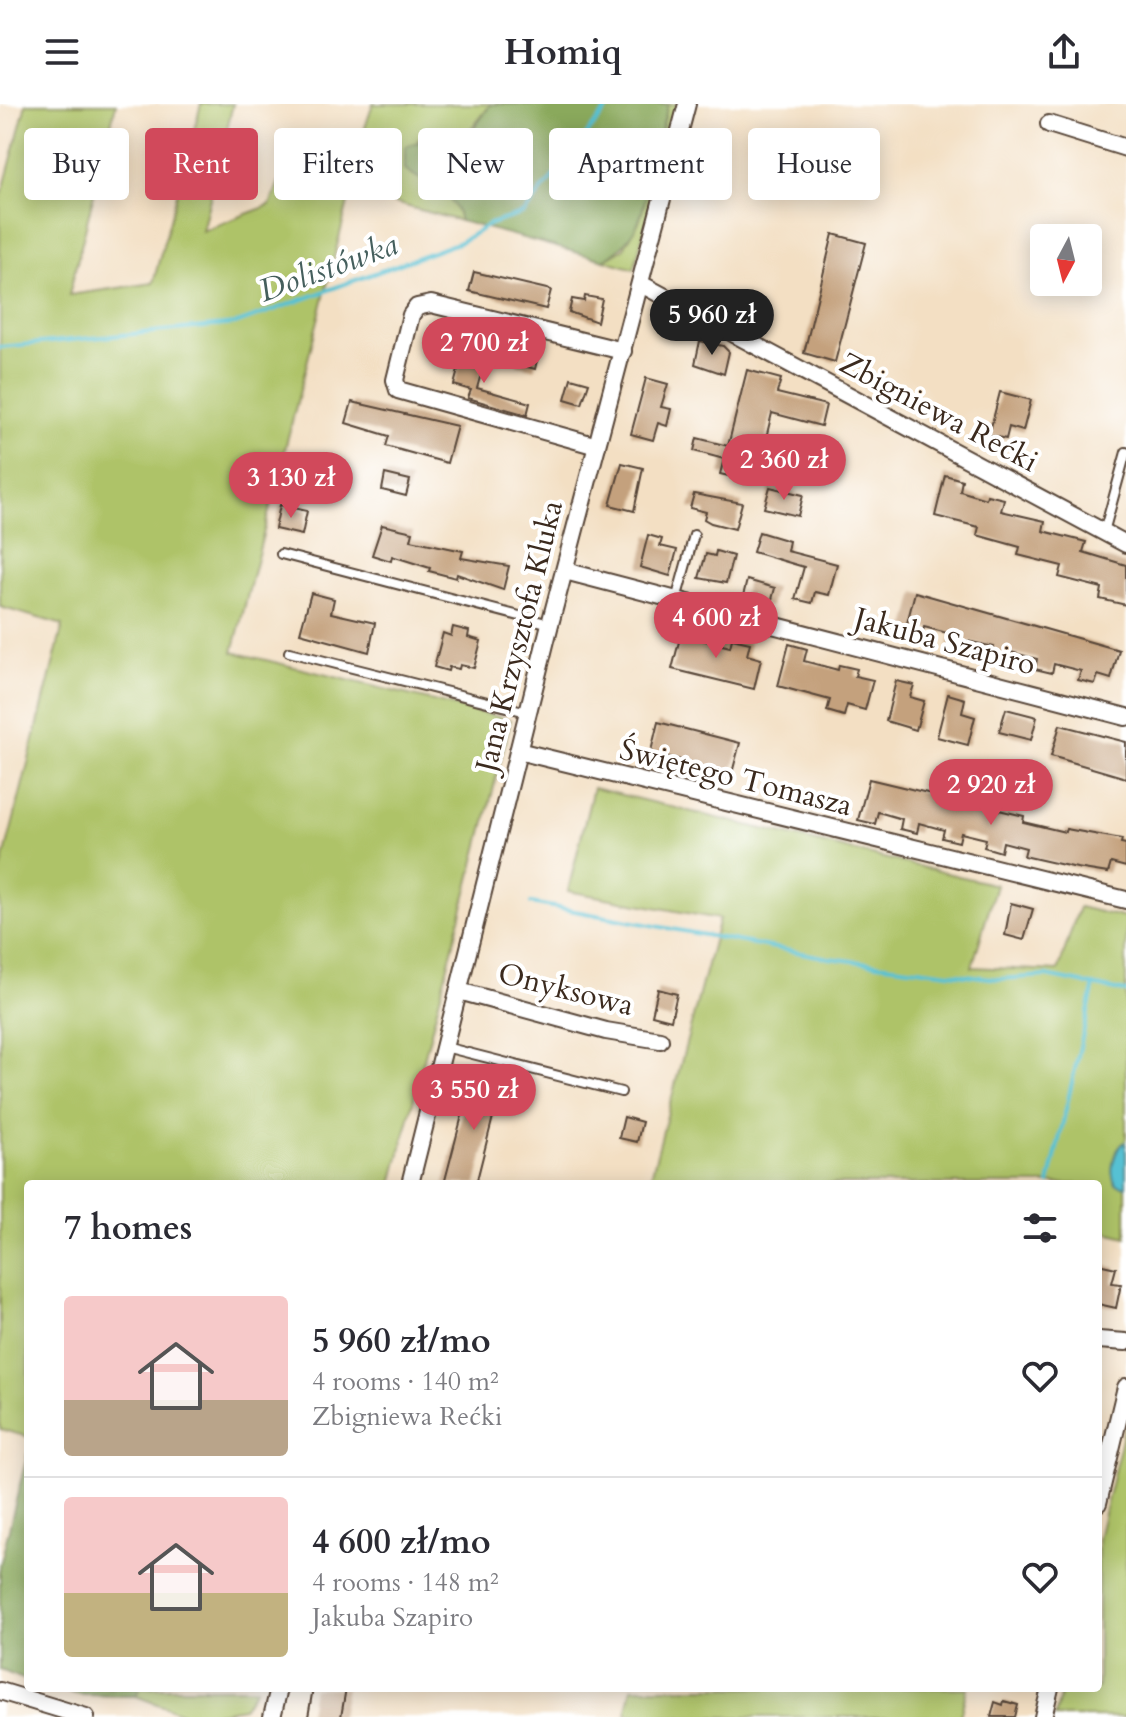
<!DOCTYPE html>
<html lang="en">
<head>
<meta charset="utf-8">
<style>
	:root { --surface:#fff; --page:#f7f7f7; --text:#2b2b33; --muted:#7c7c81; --line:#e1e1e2; --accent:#d1495b }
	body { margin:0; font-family:Cardo,serif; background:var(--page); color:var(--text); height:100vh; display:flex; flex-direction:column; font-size:30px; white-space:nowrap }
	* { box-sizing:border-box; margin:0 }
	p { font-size:26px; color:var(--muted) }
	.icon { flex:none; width:44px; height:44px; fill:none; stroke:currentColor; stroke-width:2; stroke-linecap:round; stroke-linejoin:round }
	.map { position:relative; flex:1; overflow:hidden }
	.side { position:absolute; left:24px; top:1076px; width:1078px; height:512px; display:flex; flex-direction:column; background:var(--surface); border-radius:8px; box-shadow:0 4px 20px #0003 }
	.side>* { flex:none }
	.top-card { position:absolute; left:24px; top:24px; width:1078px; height:72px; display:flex; gap:16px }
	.needle { width:52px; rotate:187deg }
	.tools { position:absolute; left:1030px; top:120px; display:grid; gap:16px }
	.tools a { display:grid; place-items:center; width:72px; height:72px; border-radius:8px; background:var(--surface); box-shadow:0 4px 20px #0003; font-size:40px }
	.price { position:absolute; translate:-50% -68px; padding:0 18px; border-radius:28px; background:var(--accent); color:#fff; font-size:26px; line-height:52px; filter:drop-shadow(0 2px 4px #0008) }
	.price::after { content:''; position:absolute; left:50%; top:48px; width:24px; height:18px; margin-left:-12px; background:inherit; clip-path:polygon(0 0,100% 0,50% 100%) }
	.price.selected { background:#222; color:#fff }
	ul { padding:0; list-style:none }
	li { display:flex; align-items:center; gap:24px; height:200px; padding:0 40px }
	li+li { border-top:2px solid var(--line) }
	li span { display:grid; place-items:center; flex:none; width:224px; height:160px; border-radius:8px; color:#555 }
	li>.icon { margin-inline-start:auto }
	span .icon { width:96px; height:96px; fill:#fffc; stroke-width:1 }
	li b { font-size:34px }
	h2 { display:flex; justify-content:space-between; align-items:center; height:96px; padding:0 40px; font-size:34px }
	.pill { padding:0 28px; border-radius:8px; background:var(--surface); box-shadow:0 4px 20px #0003; font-size:28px; line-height:72px }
	.pill.selected { background:var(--accent); color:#fff }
	header { display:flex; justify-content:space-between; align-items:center; height:104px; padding:0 40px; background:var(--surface); font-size:36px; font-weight:800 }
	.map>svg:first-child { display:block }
	.green { fill:#aec368; stroke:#747643; stroke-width:2 }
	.forest { fill:#8aa95c; stroke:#626a3d; stroke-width:2 }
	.water { fill:#57c1d3; stroke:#497678; stroke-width:2 }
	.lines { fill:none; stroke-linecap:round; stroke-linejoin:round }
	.stream { stroke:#57c1d3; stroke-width:4 }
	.building { fill:#c4a17d }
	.service-casing { stroke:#574537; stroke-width:12 }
	.minor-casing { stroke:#574537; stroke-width:20 }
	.service { stroke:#fff; stroke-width:8 }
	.minor { stroke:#fff; stroke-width:16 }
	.labels { text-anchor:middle; stroke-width:8; stroke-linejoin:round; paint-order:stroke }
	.street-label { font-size:30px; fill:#3b2a1e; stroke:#fff }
	.water-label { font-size:32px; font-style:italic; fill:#455f5d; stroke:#fff }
</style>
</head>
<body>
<header><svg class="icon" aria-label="menu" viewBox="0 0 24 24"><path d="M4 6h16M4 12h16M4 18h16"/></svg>Homiq<svg class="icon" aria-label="share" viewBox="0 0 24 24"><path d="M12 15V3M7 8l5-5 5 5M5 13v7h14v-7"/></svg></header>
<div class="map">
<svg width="1126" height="1613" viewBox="0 0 1126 1613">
	<rect width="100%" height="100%" fill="#fff"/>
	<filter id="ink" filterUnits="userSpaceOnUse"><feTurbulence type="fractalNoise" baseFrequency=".0125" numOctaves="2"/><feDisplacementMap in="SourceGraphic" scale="16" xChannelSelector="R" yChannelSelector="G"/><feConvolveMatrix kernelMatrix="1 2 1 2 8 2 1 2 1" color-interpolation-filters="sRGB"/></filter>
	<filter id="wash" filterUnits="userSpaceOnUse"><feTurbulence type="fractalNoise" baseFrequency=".006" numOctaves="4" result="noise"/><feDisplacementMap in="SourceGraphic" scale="32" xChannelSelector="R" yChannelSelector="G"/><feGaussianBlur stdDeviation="1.8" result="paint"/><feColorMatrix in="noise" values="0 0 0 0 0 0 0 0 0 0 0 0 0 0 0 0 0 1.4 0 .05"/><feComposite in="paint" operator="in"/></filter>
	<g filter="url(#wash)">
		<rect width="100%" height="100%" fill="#f3dfc3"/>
		<g class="green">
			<path d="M 26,0 L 116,0 L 69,191 L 153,179 L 201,0 L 233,0 L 202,127 L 270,101 L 285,63 L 351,65 L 373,0 L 491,0 C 464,35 463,36 418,35 L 421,77 C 443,86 455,92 460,117 L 380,95 L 376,80 L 365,72 L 350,91 L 233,548 L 511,616 L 392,1080 L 28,1080 L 28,1333 L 0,1325 L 0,770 L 63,521 L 0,503 L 0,98 Z"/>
			<polygon points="668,0 677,0 634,165 604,156 624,144 640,116"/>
			<polygon points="593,684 996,781 972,863 1058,867 1079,803 1126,814 1126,1133 1098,1126 1098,1080 649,1080 719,815 568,787"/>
			<polygon points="1126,1318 1126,1613 1055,1613 1062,1584 1098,1584 1098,1434"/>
			<polygon points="140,1584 256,1584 243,1604 191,1613 136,1592"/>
			<polygon points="632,1584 967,1584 960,1613 643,1613 626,1610"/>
		</g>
		<g class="forest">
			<path d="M 491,0 L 668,0 C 664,18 658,36 654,54 C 642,99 648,128 604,156 L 460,117 C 453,85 428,83 405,65 L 405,43 C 424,32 449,42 467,31 C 476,25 484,9 491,0 Z"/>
			<polygon points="28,1348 28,1577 0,1566 0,1461"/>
			<polygon points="53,1584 140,1584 136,1592 80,1591"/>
		</g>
		<path class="water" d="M 1126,1037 L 1126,1083 L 1116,1080 C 1108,1068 1114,1045 1126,1037 Z"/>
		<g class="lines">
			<g class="stream">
				<polyline points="0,243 235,220 460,138 490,120 524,109 611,0"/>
				<polyline points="531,799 829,854 998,875 1047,872 1126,888"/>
				<polyline points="1049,1080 1094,881"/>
			</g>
		</g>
		<g id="blocks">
			<g class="building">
				<polygon points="793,66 814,71 810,87 789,81"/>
				<polygon points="833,130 866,139 835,258 804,249"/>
				<polygon points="474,168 551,186 546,205 469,187"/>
				<polygon points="585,192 602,195 597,218 569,208 572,195 584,197"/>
				<polygon points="700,237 723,242 729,248 724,270 695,260"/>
				<polygon points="513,241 539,248 535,265 509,258"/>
				<polygon points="464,244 481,249 479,258 484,259 477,284 530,299 527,311 468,294 471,286 454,281"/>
				<polygon points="747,266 781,275 777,289 826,301 821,322 772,309 766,334 814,346 809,367 760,355 754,378 720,370 724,355 694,347 697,334 728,342"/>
				<polygon points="571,274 589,279 582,300 565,295"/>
				<polygon points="646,274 668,280 661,303 671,305 667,322 658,319 653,336 631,330"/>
				<polygon points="1000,288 1031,296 1023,327 1009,323 1006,335 989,331"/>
				<polygon points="352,298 457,322 447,359 386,342 389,332 346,319"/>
				<polygon points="622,359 643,364 634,407 610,401"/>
				<polygon points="385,370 410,376 406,392 382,386"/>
				<polygon points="945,371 962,376 960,387 986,395 987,391 1004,395 1001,407 1045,417 1043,427 1086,438 1083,448 1126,461 1126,501 1100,495 1102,484 1059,473 1062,462 1018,451 1020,443 977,431 979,423 935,412"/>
				<polygon points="770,383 803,391 798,412 764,404"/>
				<polygon points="694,390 742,399 735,425 711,419 704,415 706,408 690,404"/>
				<polygon points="280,401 307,407 302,431 275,425"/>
				<polygon points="382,421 413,428 411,436 463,447 461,454 509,462 503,486 457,470 456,474 429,467 430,464 392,452 391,457 372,451"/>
				<polygon points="759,428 789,437 787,447 837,460 829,491 815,488 812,499 795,495 804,463 753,448"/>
				<polygon points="648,431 662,435 660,442 677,446 670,472 640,463"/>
				<polygon points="716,447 733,452 726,479 699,474 706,450 715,452"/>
				<polygon points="747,476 775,484 770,503 742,496"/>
				<polygon points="915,488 1119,546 1111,575 1098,571 1095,580 1078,576 1081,567 1054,560 1052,569 1035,565 1037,555 1011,548 1009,558 991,553 994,543 967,537 965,547 948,542 951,530 924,523 921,535 904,531"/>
				<polygon points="311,489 334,495 331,509 375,519 369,548 300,529"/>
				<polygon points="683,522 702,526 699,535 730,543 732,535 750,539 747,551 761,555 754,585 672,565"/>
				<polygon points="453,523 469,527 468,533 481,537 474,564 460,561 459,565 449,563 448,567 434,563 443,529 451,532"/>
				<polygon points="789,540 807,545 804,557 838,566 839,561 857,565 855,572 873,576 865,606 847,601 844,612 827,607 830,596 778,582"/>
				<polygon points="896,577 914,581 910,593 924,597 916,626 886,617"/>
				<polygon points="948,590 965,595 962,609 975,613 968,641 937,633"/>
				<polygon points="1006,605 1037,613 1031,636 999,628"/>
				<polygon points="658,618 740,639 732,669 717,666 714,677 696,673 699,661 669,653 666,665 648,660"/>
				<polygon points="1060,621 1126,638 1126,674 1051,652"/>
				<polygon points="869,675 1024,712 1023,718 1065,728 1066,725 1122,735 1121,739 1126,740 1126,763 1111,759 1108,769 1077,764 1024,752 1026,744 1003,738 1001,748 984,743 986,735 961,729 959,738 942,734 944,726 919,719 917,729 900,725 902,715 878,708 875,720 858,716"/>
				<polygon points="1011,799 1033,805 1024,836 1005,831"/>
				<polygon points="658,885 677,890 671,916 652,911"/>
				<polygon points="480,970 507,977 502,994 498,993 476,1080 444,1080 465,1000 472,1001"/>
				<polygon points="624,1013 642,1018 637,1038 619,1034"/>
				<polygon points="1098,1160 1116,1164 1112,1179 1121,1180 1116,1204 1098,1200"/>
				<polygon points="313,1584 346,1584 341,1613 308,1613"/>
				<polygon points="1004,1597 1018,1601 1015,1613 991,1613 995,1598 1003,1601"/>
			</g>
		</g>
	</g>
	<g filter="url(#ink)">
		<use href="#blocks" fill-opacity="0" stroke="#574537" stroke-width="2"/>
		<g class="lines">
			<defs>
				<g id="service">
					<polyline points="1104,428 1126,348"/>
					<polyline points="281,450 550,520"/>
					<polyline points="676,496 694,431"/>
					<polyline points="289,548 527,608"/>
					<polyline points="445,943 621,988"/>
				</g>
				<g id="minor">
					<polyline points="1049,20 1126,44"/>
					<polyline points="641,180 1126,440"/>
					<polyline points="597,342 398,286 395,276 411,211 417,203 431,200 623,247"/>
					<polyline points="565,467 1126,613"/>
					<polyline points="518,647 1126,796"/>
					<polyline points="459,887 606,927 660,936"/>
					<polyline points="410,1080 550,520 687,0"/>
					<polyline points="1098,1236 1126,1238"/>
					<polyline points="1098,1399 1126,1283"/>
					<polyline points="0,1587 86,1613"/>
					<polyline points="272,1613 279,1584"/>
					<polyline points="1043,1613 1050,1584"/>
				</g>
			</defs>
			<use href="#service" class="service-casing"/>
			<use href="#minor" class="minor-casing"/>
			<use href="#service" class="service"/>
			<use href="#minor" class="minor"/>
		</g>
	</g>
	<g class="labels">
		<g class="street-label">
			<text transform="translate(939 308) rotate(28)" y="10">Zbigniewa Rećki</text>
			<text transform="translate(519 532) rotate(-76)" y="10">Jana Krzysztofa Kluka</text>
			<text transform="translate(945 537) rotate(15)" y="10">Jakuba Szapiro</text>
			<text transform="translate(736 673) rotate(14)" y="10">Świętego Tomasza</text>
			<text transform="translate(566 885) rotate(14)" y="10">Onyksowa</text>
		</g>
		<g class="water-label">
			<text transform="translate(328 163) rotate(-20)" y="11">Dolistówka</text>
		</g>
	</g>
</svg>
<div class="tools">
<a><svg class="needle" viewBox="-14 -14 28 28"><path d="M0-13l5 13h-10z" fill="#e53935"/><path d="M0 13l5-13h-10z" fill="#7c7c81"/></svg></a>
</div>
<b class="price selected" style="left:712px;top:253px">5 960 zł</b>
<b class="price" style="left:484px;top:281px">2 700 zł</b>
<b class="price" style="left:784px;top:398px">2 360 zł</b>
<b class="price" style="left:291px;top:416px">3 130 zł</b>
<b class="price" style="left:716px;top:556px">4 600 zł</b>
<b class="price" style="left:991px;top:723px">2 920 zł</b>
<b class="price" style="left:474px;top:1028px">3 550 zł</b>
<div class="top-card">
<a class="pill">Buy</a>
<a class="pill selected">Rent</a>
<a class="pill">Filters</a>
<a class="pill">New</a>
<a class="pill">Apartment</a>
<a class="pill">House</a>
</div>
<section class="side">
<h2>7 homes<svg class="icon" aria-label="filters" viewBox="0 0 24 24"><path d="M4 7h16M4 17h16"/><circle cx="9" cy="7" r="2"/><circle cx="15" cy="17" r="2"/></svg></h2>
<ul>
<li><span style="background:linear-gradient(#f6c9c9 65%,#b9a48a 0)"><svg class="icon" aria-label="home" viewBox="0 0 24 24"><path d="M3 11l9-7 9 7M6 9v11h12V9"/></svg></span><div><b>5 960 zł/mo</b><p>4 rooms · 140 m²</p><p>Zbigniewa Rećki</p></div><svg class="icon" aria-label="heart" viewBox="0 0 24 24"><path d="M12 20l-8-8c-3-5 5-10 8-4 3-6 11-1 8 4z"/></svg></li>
<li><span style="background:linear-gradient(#f6c9c9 60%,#c2b280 0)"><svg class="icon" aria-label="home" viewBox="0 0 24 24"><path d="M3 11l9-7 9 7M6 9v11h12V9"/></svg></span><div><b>4 600 zł/mo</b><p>4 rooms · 148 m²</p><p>Jakuba Szapiro</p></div><svg class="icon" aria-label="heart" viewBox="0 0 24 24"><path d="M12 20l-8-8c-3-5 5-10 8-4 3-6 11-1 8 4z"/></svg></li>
</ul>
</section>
</div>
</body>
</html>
